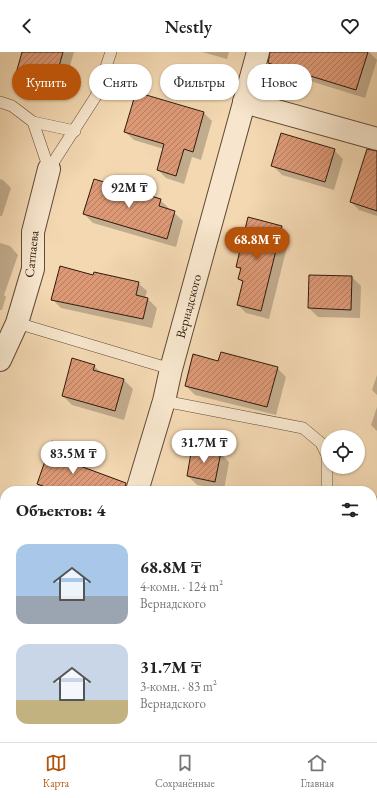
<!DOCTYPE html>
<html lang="ru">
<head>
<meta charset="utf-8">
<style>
	:root { --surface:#fff; --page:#f2f2f2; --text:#222; --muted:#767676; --line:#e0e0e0; --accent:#b45309 }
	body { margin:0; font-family:"EB Garamond",serif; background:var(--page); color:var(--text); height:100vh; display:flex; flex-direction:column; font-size:15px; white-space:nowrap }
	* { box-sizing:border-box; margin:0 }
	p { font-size:13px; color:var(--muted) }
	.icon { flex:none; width:22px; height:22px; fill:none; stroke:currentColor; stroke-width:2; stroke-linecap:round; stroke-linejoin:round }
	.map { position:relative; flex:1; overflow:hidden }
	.sheet { position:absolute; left:0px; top:434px; width:377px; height:256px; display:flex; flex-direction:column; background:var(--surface); border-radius:16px 16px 0 0; box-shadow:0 1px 3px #0004 }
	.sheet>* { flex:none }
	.top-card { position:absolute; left:12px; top:12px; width:353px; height:36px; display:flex; gap:8px }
	.buttons { position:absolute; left:321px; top:378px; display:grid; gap:8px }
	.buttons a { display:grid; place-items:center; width:44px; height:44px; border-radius:50%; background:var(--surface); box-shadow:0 1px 3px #0004; font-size:20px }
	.price { position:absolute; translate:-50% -34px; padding:0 9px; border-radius:14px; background:#fff; color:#222; font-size:13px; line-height:26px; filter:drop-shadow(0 1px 2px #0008) }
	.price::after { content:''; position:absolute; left:50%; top:24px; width:12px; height:9px; margin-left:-6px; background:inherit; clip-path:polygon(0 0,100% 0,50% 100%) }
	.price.active { background:var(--accent); color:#fff }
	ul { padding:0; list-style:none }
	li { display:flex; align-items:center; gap:12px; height:100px; padding:0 16px }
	li span { display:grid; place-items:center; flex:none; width:112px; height:80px; border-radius:12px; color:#555 }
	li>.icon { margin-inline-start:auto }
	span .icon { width:48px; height:48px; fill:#fffc; stroke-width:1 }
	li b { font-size:17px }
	h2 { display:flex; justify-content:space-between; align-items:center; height:48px; padding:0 16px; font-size:17px }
	.chip { padding:0 14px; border-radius:18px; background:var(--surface); box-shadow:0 1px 3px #0004; font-size:14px; line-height:36px }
	.chip.active { background:var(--accent); color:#fff }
	header { display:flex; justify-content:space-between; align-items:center; height:52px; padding:0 16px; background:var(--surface); font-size:18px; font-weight:600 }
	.dock { display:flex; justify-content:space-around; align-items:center; height:56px; border-top:1px solid var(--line); background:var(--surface); font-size:11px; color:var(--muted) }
	.dock a { display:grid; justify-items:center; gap:2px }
	.dock .active { color:var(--accent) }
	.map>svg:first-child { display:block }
	.shadow { fill:#0003 }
	.building { fill:url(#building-hatch); stroke:#2f1a0d }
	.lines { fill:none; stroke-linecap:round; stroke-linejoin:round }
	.lane-casing { stroke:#604a36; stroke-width:12 }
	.street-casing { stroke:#604a36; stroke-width:24 }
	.lane { stroke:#f7e6cd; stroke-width:11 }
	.street { stroke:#f7e6cd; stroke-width:22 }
	.labels { text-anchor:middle; stroke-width:3; stroke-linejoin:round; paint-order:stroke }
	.street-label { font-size:13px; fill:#2f1a0d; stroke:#f7e6cd }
</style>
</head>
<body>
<header><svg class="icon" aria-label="back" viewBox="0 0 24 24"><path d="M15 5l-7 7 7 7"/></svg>Nestly<svg class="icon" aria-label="heart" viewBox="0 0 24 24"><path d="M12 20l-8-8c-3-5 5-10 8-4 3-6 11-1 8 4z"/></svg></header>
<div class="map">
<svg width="377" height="690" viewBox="0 0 377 690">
	<defs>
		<pattern id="building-hatch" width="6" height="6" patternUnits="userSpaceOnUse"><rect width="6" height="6" fill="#dd9976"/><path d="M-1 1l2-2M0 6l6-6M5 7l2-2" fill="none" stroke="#b47c5f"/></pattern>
	</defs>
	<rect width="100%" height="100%" fill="#f3d8b2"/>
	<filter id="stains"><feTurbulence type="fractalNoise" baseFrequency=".005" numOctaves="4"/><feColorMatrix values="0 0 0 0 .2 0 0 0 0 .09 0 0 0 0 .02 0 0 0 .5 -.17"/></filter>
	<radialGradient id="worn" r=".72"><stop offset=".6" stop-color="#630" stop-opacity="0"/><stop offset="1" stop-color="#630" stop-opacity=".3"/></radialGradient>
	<g class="shadow">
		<polygon points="23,0 74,0 61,44 25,34 16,25"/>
		<polygon points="202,0 229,0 227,7"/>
		<polygon points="272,0 369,0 377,8 365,46 278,19 269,10"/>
		<polygon points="204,61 212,69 201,108 192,105 184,132 166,126 158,118 164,97 134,88 125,80"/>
		<polygon points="334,98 343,107 334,138 282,123 273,114"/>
		<polygon points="377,100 377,164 359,158 351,150"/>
		<polygon points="0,127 3,128 11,136 2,164 0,164"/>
		<polygon points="160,148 183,169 176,195 93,171 84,162"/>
		<polygon points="281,174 290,183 269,267 246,261 238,253 244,231 239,227 241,219 237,215"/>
		<polygon points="0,191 10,194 18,203 4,243 6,245 2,258 0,258"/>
		<polygon points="94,224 138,231 147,239 145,246 148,247 157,256 152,276 61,256 52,247"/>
		<polygon points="352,225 361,234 360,266 318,265 309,256"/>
		<polygon points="219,310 277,316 286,325 276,363 195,343 186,334"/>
		<polygon points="94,314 103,322 124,328 133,337 124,368 72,353 63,344"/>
		<polygon points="377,323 377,343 372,338"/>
		<polygon points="377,355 377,379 371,373"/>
		<polygon points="53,391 68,396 77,405 74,412 120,429 129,439 36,439"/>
		<polygon points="220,401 229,410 224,438 197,433 188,424"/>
		<polygon points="372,442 377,444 377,492 372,490"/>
		<polygon points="0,545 5,547 5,595 0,594"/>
		<polygon points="124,685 200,685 198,690 139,690"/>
	</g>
	<g class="building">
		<polygon points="22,0 63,0 53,36 15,25"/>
		<polygon points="270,0 368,0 356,38 268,11"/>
		<polygon points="136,40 204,60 193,100 184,97 176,124 157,118 164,92 124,80"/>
		<polygon points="281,81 335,97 325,130 271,114"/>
		<polygon points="367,97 377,99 377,159 350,150"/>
		<polygon points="94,127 161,147 159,154 175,159 167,187 83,162"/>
		<polygon points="248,165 282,174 261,259 237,253 243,229 238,227 241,216 236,215"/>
		<polygon points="60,214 93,223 94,220 139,230 136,243 148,246 143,267 51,248"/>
		<polygon points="309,223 352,224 351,258 308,256"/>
		<polygon points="221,300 278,315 267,355 185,334 193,302 218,309"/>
		<polygon points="72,306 95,313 93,318 124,327 115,359 62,344"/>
		<polygon points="52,389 69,395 64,408 126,431 125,439 57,439 37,432"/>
		<polygon points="192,395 221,400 215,430 187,424"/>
	</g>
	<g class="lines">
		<defs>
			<g id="lane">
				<polyline points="0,50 12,54 33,70 49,117"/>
				<polyline points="33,70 75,79"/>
				<polyline points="49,117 96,44 111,0"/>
				<polyline points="17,271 171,317"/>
				<polyline points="164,349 303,376 321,391 327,403 327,439"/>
			</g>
			<g id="street">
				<polyline points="244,50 377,87"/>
				<polyline points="0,308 17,271 33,217 33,180 49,117"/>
				<polyline points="137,439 164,349 171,317 258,0"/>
				<polyline points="0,657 5,661"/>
				<polyline points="28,685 32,690"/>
				<polyline points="55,690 56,685"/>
			</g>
		</defs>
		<use href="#lane" class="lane-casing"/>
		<use href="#street" class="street-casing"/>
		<use href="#lane" class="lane"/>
		<use href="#street" class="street"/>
	</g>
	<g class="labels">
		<g class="street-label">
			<text transform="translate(31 202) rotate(-84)" y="5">Сатпаева</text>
			<text transform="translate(188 254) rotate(-75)" y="5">Вернадского</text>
		</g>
	</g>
	<rect width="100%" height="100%" filter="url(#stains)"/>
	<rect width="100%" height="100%" fill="url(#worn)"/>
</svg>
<div class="buttons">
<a><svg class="icon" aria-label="locate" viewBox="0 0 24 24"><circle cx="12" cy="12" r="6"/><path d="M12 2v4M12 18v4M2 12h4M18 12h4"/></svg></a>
</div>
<b class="price" style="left:129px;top:157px">92M ₸</b>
<b class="price active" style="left:257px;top:209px">68.8M ₸</b>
<b class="price" style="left:204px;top:412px">31.7M ₸</b>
<b class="price" style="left:73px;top:423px">83.5M ₸</b>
<div class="top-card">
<a class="chip active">Купить</a>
<a class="chip">Снять</a>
<a class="chip">Фильтры</a>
<a class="chip">Новое</a>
</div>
<section class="sheet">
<h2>Объектов: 4<svg class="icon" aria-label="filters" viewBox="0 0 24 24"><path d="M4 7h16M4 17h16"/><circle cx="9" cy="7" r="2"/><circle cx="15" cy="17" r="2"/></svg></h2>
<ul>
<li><span style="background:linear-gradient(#a9c7e8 65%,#9aa5b1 0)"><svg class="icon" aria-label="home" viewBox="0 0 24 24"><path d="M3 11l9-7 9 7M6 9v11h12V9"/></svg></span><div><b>68.8M ₸</b><p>4-комн. · 124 m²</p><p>Вернадского</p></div></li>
<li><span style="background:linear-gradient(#c9d6e8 70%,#c2b280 0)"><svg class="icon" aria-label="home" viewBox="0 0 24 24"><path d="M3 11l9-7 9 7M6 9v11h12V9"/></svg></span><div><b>31.7M ₸</b><p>3-комн. · 83 m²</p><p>Вернадского</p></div></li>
</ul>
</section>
</div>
<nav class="dock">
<a class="active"><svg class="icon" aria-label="map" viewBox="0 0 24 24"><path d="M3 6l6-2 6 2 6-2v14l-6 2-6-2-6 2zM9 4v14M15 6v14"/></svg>Карта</a>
<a><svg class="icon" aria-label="saved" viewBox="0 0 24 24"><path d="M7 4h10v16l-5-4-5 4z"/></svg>Сохранённые</a>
<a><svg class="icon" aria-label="home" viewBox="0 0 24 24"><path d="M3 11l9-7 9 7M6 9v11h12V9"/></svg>Главная</a>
</nav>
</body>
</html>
